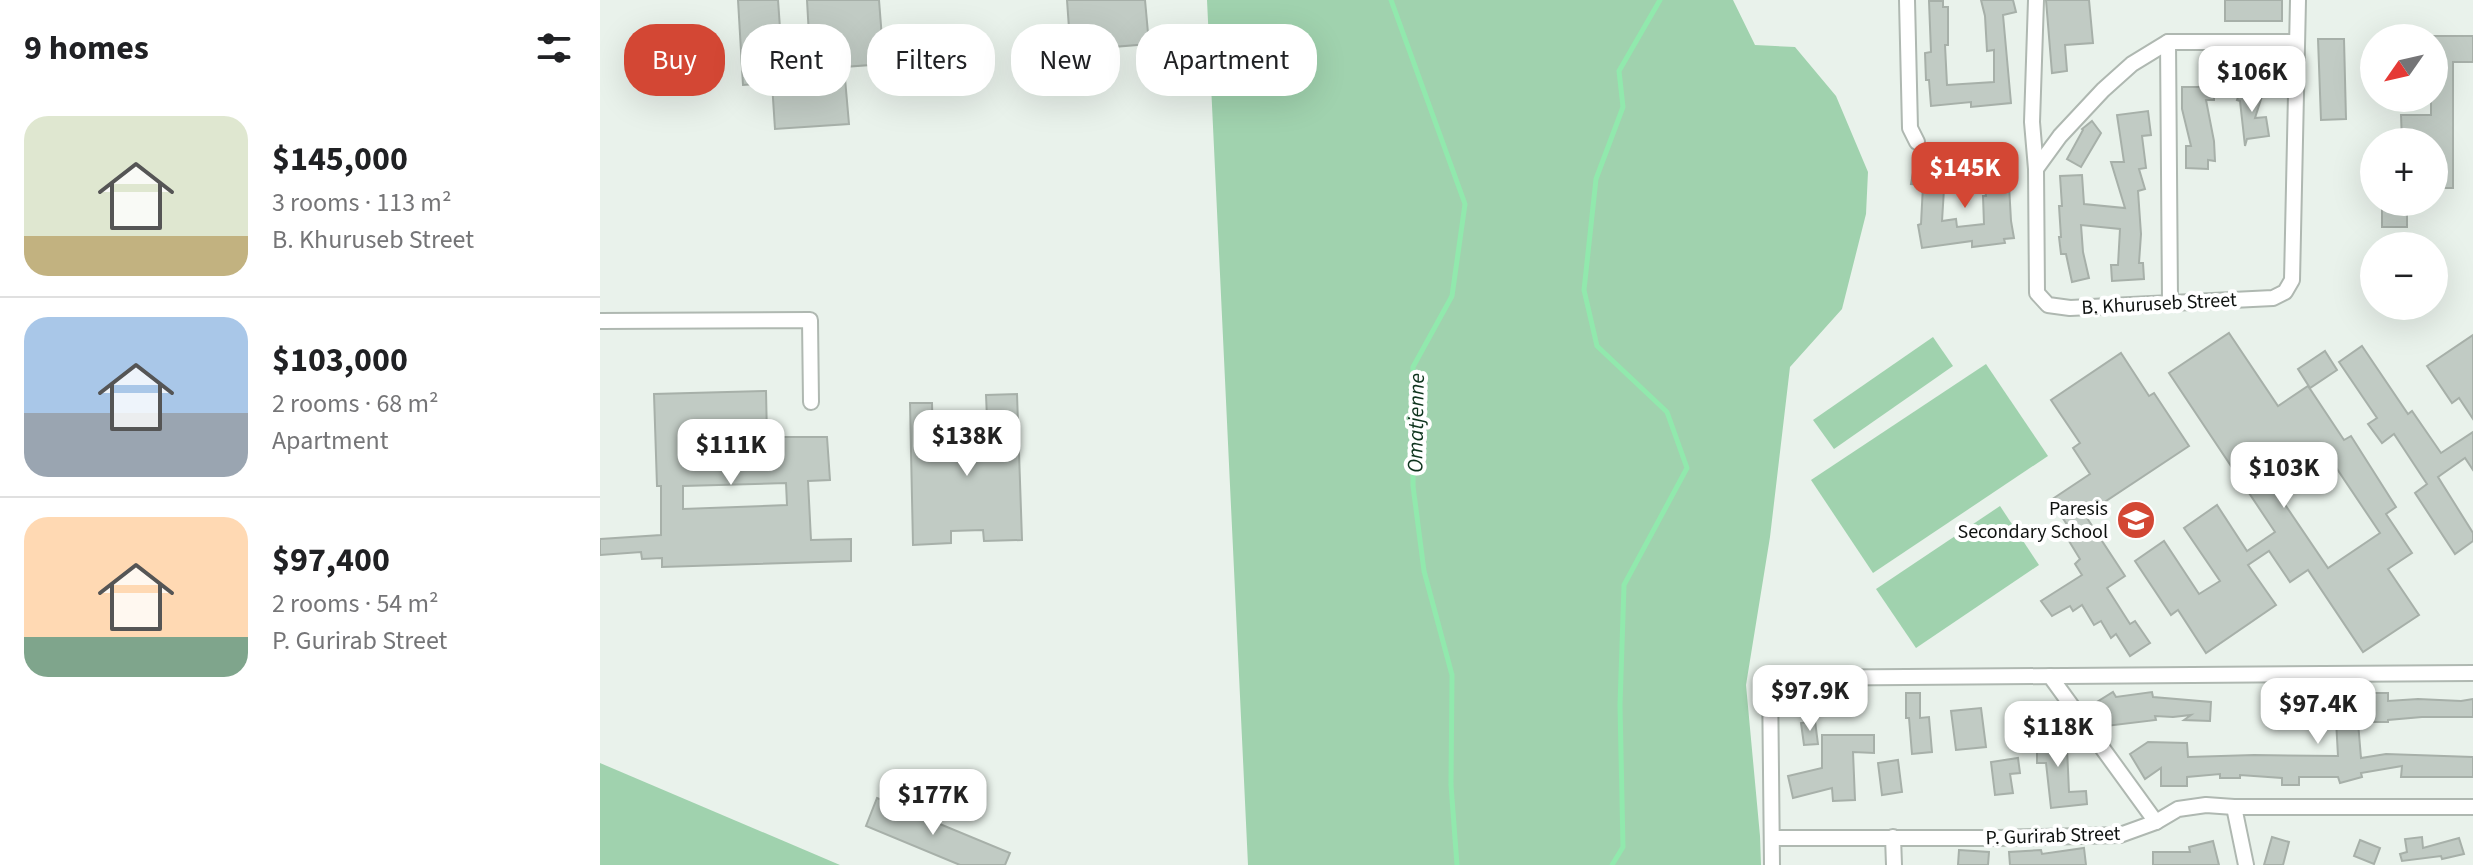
<!DOCTYPE html>
<html lang="en">
<head>
<meta charset="utf-8">
<style>
	:root { --surface:#fff; --page:#f2f2f2; --text:#202124; --muted:#757577; --line:#e0e0e0; --accent:#d34734 }
	body { margin:0; font-family:"Source Sans 3",sans-serif; background:var(--page); color:var(--text); height:100vh; display:flex; flex-direction:column; font-size:30px; white-space:nowrap }
	* { box-sizing:border-box; margin:0 }
	p { font-size:26px; color:var(--muted) }
	.icon { flex:none; width:44px; height:44px; fill:none; stroke:currentColor; stroke-width:2; stroke-linecap:round; stroke-linejoin:round }
	.map { position:relative; flex:1; overflow:hidden }
	.side { display:flex; flex-direction:column; background:var(--surface); width:600px }
	.side>* { flex:none }
	.hud { position:absolute; left:24px; top:24px; width:760px; height:72px; display:flex; gap:16px }
	.needle { width:52px; rotate:236deg }
	.controls { position:absolute; left:1760px; top:24px; display:grid; gap:16px }
	.controls a { display:grid; place-items:center; width:88px; height:88px; border-radius:50%; background:var(--surface); box-shadow:0 8px 32px #0002; font-size:40px }
	.price { position:absolute; translate:-50% -68px; padding:0 18px; border-radius:16px; background:#fff; color:#222; font-size:26px; line-height:52px; filter:drop-shadow(0 2px 4px #0008) }
	.price::after { content:''; position:absolute; left:50%; top:48px; width:24px; height:18px; margin-left:-12px; background:inherit; clip-path:polygon(0 0,100% 0,50% 100%) }
	.price.on { background:var(--accent); color:#fff }
	ul { padding:0; list-style:none }
	li { display:flex; align-items:center; gap:24px; height:200px; padding:0 24px }
	li+li { border-top:2px solid var(--line) }
	li span { display:grid; place-items:center; flex:none; width:224px; height:160px; border-radius:24px; color:#555 }
	li>.icon { margin-inline-start:auto }
	span .icon { width:96px; height:96px; fill:#fffc; stroke-width:1 }
	li b { font-size:34px }
	h2 { display:flex; justify-content:space-between; align-items:center; height:96px; padding:0 24px; font-size:34px }
	.chip { padding:0 28px; border-radius:32px; background:var(--surface); box-shadow:0 8px 32px #0002; font-size:28px; line-height:72px }
	.chip.on { background:var(--accent); color:#fff }
	main { display:flex; flex:1; min-height:0 }
	.map>svg:first-child { display:block }
	.green { fill:#a0d2ae }
	.lines { fill:none; stroke-linecap:round; stroke-linejoin:round }
	.stream { stroke:#91e9ad; stroke-width:5 }
	.building { fill:#c1cbc4; stroke:#a7b0a9; stroke-width:2; fill-rule:evenodd }
	.street-casing { stroke:#afb8b1; stroke-width:18 }
	.street { stroke:#fff; stroke-width:14 }
	.labels { text-anchor:middle; stroke-width:8; stroke-linejoin:round; paint-order:stroke }
	.street-label { font-size:20px; fill:#0e110f; stroke:#fff }
	.poi-label { font-size:20px; fill:#0e110f; stroke:#fff; text-anchor:end }
	.water-label { font-size:22px; font-style:italic; fill:#0e341d; stroke:#fff }
</style>
</head>
<body>
<main>
<section class="side">
<h2>9 homes<svg class="icon" aria-label="filters" viewBox="0 0 24 24"><path d="M4 7h16M4 17h16"/><circle cx="9" cy="7" r="2"/><circle cx="15" cy="17" r="2"/></svg></h2>
<ul>
<li><span style="background:linear-gradient(#dfe7d0 75%,#c2b280 0)"><svg class="icon" aria-label="home" viewBox="0 0 24 24"><path d="M3 11l9-7 9 7M6 9v11h12V9"/></svg></span><div><b>$145,000</b><p>3 rooms · 113 m²</p><p>B. Khuruseb Street</p></div></li>
<li><span style="background:linear-gradient(#a9c7e8 60%,#9aa5b1 0)"><svg class="icon" aria-label="home" viewBox="0 0 24 24"><path d="M3 11l9-7 9 7M6 9v11h12V9"/></svg></span><div><b>$103,000</b><p>2 rooms · 68 m²</p><p>Apartment</p></div></li>
<li><span style="background:linear-gradient(#ffd9b3 75%,#7fa58c 0)"><svg class="icon" aria-label="home" viewBox="0 0 24 24"><path d="M3 11l9-7 9 7M6 9v11h12V9"/></svg></span><div><b>$97,400</b><p>2 rooms · 54 m²</p><p>P. Gurirab Street</p></div></li>
</ul>
</section>
<div class="map">
<svg width="1873" height="865" viewBox="0 0 1873 865">
	<rect width="100%" height="100%" fill="#e9f2eb"/>
	<g class="green">
		<polygon points="607,0 1133,0 1155,45 1195,47 1236,96 1268,172 1266,214 1242,309 1190,367 1170,537 1146,685 1160,836 1161,865 648,865"/>
		<polygon points="1333,337 1353,366 1234,449 1213,420"/>
		<polygon points="1386,364 1448,456 1273,573 1211,480"/>
		<polygon points="1400,506 1439,565 1316,648 1276,589"/>
		<polygon points="0,763 240,865 0,865"/>
	</g>
	<g class="lines">
		<g class="stream">
			<polyline points="791,0 865,204 852,296 813,367 813,486 824,571 852,675 851,785 857,865"/>
			<polyline points="1012,865 1023,847 1020,705 1024,585 1087,468 1067,412 997,346 984,290 996,179 1023,107 1019,71 1060,0"/>
		</g>
	</g>
	<g class="building">
		<polygon points="138,0 178,0 182,56 210,54 207,0 279,0 284,64 244,67 249,124 175,129 172,83 143,85"/>
		<polygon points="467,0 545,0 549,44 501,48 504,82 473,85"/>
		<polygon points="1381,0 1413,0 1416,12 1403,15 1411,103 1371,107 1371,102 1331,106 1329,80 1326,80 1325,53 1331,52 1329,1 1343,1 1343,7 1348,7 1348,45 1345,45 1347,85 1394,82 1394,50 1387,51 1385,16"/>
		<polygon points="1446,0 1489,0 1493,43 1465,45 1467,71 1452,73"/>
		<rect x="1625" y="0" width="57" height="21"/>
		<polygon points="1834,36 1873,36 1873,62 1853,62 1853,188 1834,188 1834,142 1802,142 1801,115 1831,115 1831,98 1834,98"/>
		<polygon points="1718,39 1744,39 1746,119 1721,120"/>
		<polygon points="1664,56 1668,75 1647,79 1643,61"/>
		<polygon points="1642,86 1663,93 1655,118 1666,117 1669,136 1647,139 1645,146 1640,101 1637,100"/>
		<polygon points="1582,87 1614,87 1614,100 1606,100 1614,141 1615,161 1608,160 1608,169 1586,168 1586,146 1591,146 1582,109"/>
		<polygon points="1548,111 1551,135 1542,136 1546,168 1539,169 1545,189 1538,191 1541,234 1539,263 1543,263 1544,279 1512,281 1511,265 1518,265 1520,229 1481,225 1483,252 1489,278 1472,282 1466,254 1461,254 1459,237 1461,237 1459,206 1462,206 1460,176 1482,175 1484,204 1525,208 1511,162 1524,162 1517,115"/>
		<polygon points="1492,121 1501,133 1481,167 1467,159 1483,130 1482,129"/>
		<polygon points="1314,167 1351,172 1349,189 1344,189 1342,221 1356,219 1357,227 1384,224 1383,196 1386,196 1382,171 1411,167 1414,184 1409,185 1411,221 1414,238 1404,239 1405,243 1372,247 1372,241 1322,248 1318,225 1321,224 1323,185 1311,184"/>
		<rect x="1782" y="202" width="25" height="25"/>
		<path d="M 1629,333 L 1678,406 L 1708,386 L 1744,440 L 1751,436 L 1796,507 L 1786,514 L 1812,553 L 1788,569 L 1819,615 L 1763,652 L 1708,570 L 1690,582 L 1669,551 L 1648,565 L 1676,605 L 1606,653 L 1578,610 L 1571,615 L 1535,561 L 1564,541 L 1599,594 L 1620,581 L 1584,528 L 1617,505 L 1647,551 L 1675,532 L 1569,373 ZM 1719,448 L 1728,461 L 1731,460 L 1780,533 L 1728,568 L 1669,481 Z"/>
		<polygon points="1873,335 1873,419 1859,398 1852,403 1827,366"/>
		<polygon points="1762,346 1808,414 1812,411 1841,453 1873,432 1873,470 1865,458 1838,477 1873,533 1873,541 1855,554 1815,493 1827,484 1794,434 1782,443 1768,424 1777,418 1739,362"/>
		<polygon points="1725,351 1737,370 1710,388 1698,369"/>
		<polygon points="1521,353 1549,396 1554,393 1589,446 1485,515 1525,576 1507,588 1530,624 1535,621 1550,643 1530,656 1516,634 1511,638 1501,621 1494,625 1482,605 1473,611 1470,606 1452,616 1441,601 1482,575 1475,564 1480,559 1469,541 1475,537 1451,500 1490,474 1473,448 1480,443 1451,400"/>
		<path d="M 166,391 L 167,437 L 227,437 L 230,480 L 208,481 L 211,540 L 251,539 L 251,561 L 62,567 L 62,558 L 42,559 L 41,552 L 0,555 L 0,539 L 61,535 L 61,486 L 57,486 L 54,394 ZM 186,483 L 187,505 L 83,509 L 83,486 Z"/>
		<polygon points="417,394 422,540 384,541 383,530 351,531 351,543 313,545 310,403 332,403 333,443 388,441 386,395"/>
		<polygon points="1513,692 1516,697 1552,692 1553,697 1611,702 1610,721 1584,720 1591,715 1573,717 1555,716 1556,720 1506,726 1492,705"/>
		<polygon points="1306,693 1320,693 1320,718 1329,717 1332,752 1312,754 1309,718 1306,718"/>
		<polygon points="1765,693 1788,693 1788,701 1818,699 1861,701 1873,699 1873,717 1822,717 1788,720 1788,722 1758,722 1761,758 1786,754 1873,757 1873,777 1801,777 1802,766 1761,773 1762,777 1740,783 1738,777 1699,777 1699,785 1682,785 1682,778 1640,775 1640,778 1620,778 1620,774 1587,777 1587,786 1561,786 1561,768 1545,779 1530,754 1548,742 1587,743 1588,757 1654,755 1738,756 1736,720 1711,722 1710,718 1680,719 1679,700 1697,699 1697,703 1765,699"/>
		<polygon points="1381,708 1386,747 1356,750 1351,711"/>
		<polygon points="1215,721 1218,744 1204,745 1201,723"/>
		<polygon points="1458,723 1464,748 1467,748 1469,792 1486,791 1487,804 1451,808 1446,763 1437,763 1437,748 1443,748 1439,727"/>
		<polygon points="1222,735 1274,735 1274,753 1253,752 1255,800 1233,801 1232,788 1193,798 1188,776 1222,768"/>
		<polygon points="1418,758 1420,773 1410,774 1413,793 1395,795 1391,762"/>
		<polygon points="1298,760 1302,792 1282,795 1278,763"/>
		<polygon points="277,798 410,853 405,865 360,865 266,826"/>
		<polygon points="1672,837 1689,842 1683,865 1664,865"/>
		<polygon points="1822,837 1823,848 1859,838 1864,854 1842,859 1841,856 1802,861 1800,854 1807,852 1805,839"/>
		<polygon points="1760,840 1780,848 1774,864 1754,856"/>
		<polygon points="1613,841 1619,865 1553,865 1553,852 1590,852 1589,847"/>
		<polygon points="1484,848 1486,865 1410,865 1409,852 1441,850 1442,854"/>
		<polygon points="1359,850 1389,852 1388,865 1358,865"/>
	</g>
	<g class="lines">
		<defs>
			<g id="street">
				<polyline points="1307,0 1310,128 1317,142"/>
				<polyline points="1436,0 1432,122 1436,169 1437,293 1448,305 1470,308 1673,298 1685,292 1692,280 1698,0"/>
				<polyline points="1568,42 1570,301"/>
				<polyline points="1436,169 1460,136 1503,90 1532,64 1568,42 1696,42"/>
				<polyline points="0,321 210,320 211,402"/>
				<polyline points="1450,676 1556,822"/>
				<polyline points="1634,807 1646,865"/>
				<polyline points="1293,837 1294,865"/>
				<polyline points="1172,838 1397,838 1520,835 1556,822 1578,809 1606,805 1634,807 1873,807"/>
				<polyline points="1172,865 1170,678 1873,673"/>
			</g>
		</defs>
		<use href="#street" class="street-casing"/>
		<use href="#street" class="street"/>
	</g>
	<defs>
		<symbol id="school-disc" viewBox="-11 -11 22 22"><circle r="9.5" fill="#d34734" stroke="#fff"/><path d="M0-5L7-2L0 1L-7-2ZM-4 1L0 2.5L4 1V4Q0 6-4 4Z" fill="#fff"/></symbol>
	</defs>
	<g fill-rule="evenodd">
		<use href="#school-disc" x="1514" y="498" width="44" height="44"/>
	</g>
	<g class="labels">
		<g class="street-label">
			<text transform="translate(1559 303) rotate(-3)" y="7">B. Khuruseb Street</text>
			<text transform="translate(1453 835) rotate(-2)" y="7">P. Gurirab Street</text>
		</g>
		<g class="poi-label">
			<text x="1508" y="515">Paresis<tspan x="1508" dy="23">Secondary School</tspan></text>
		</g>
		<g class="water-label">
			<text transform="translate(815 423) rotate(-89)" y="8">Omatjenne</text>
		</g>
	</g>
</svg>
<div class="controls">
<a><svg class="needle" viewBox="-14 -14 28 28"><path d="M0-13l5 13h-10z" fill="#e53935"/><path d="M0 13l5-13h-10z" fill="#757577"/></svg></a>
<a>+</a>
<a>−</a>
</div>
<b class="price" style="left:1652px;top:114px">$106K</b>
<b class="price on" style="left:1365px;top:210px">$145K</b>
<b class="price" style="left:367px;top:478px">$138K</b>
<b class="price" style="left:131px;top:487px">$111K</b>
<b class="price" style="left:1684px;top:510px">$103K</b>
<b class="price" style="left:1210px;top:733px">$97.9K</b>
<b class="price" style="left:1718px;top:746px">$97.4K</b>
<b class="price" style="left:1458px;top:769px">$118K</b>
<b class="price" style="left:333px;top:837px">$177K</b>
<div class="hud">
<a class="chip on">Buy</a>
<a class="chip">Rent</a>
<a class="chip">Filters</a>
<a class="chip">New</a>
<a class="chip">Apartment</a>
</div>
</div>
</main>
</body>
</html>
